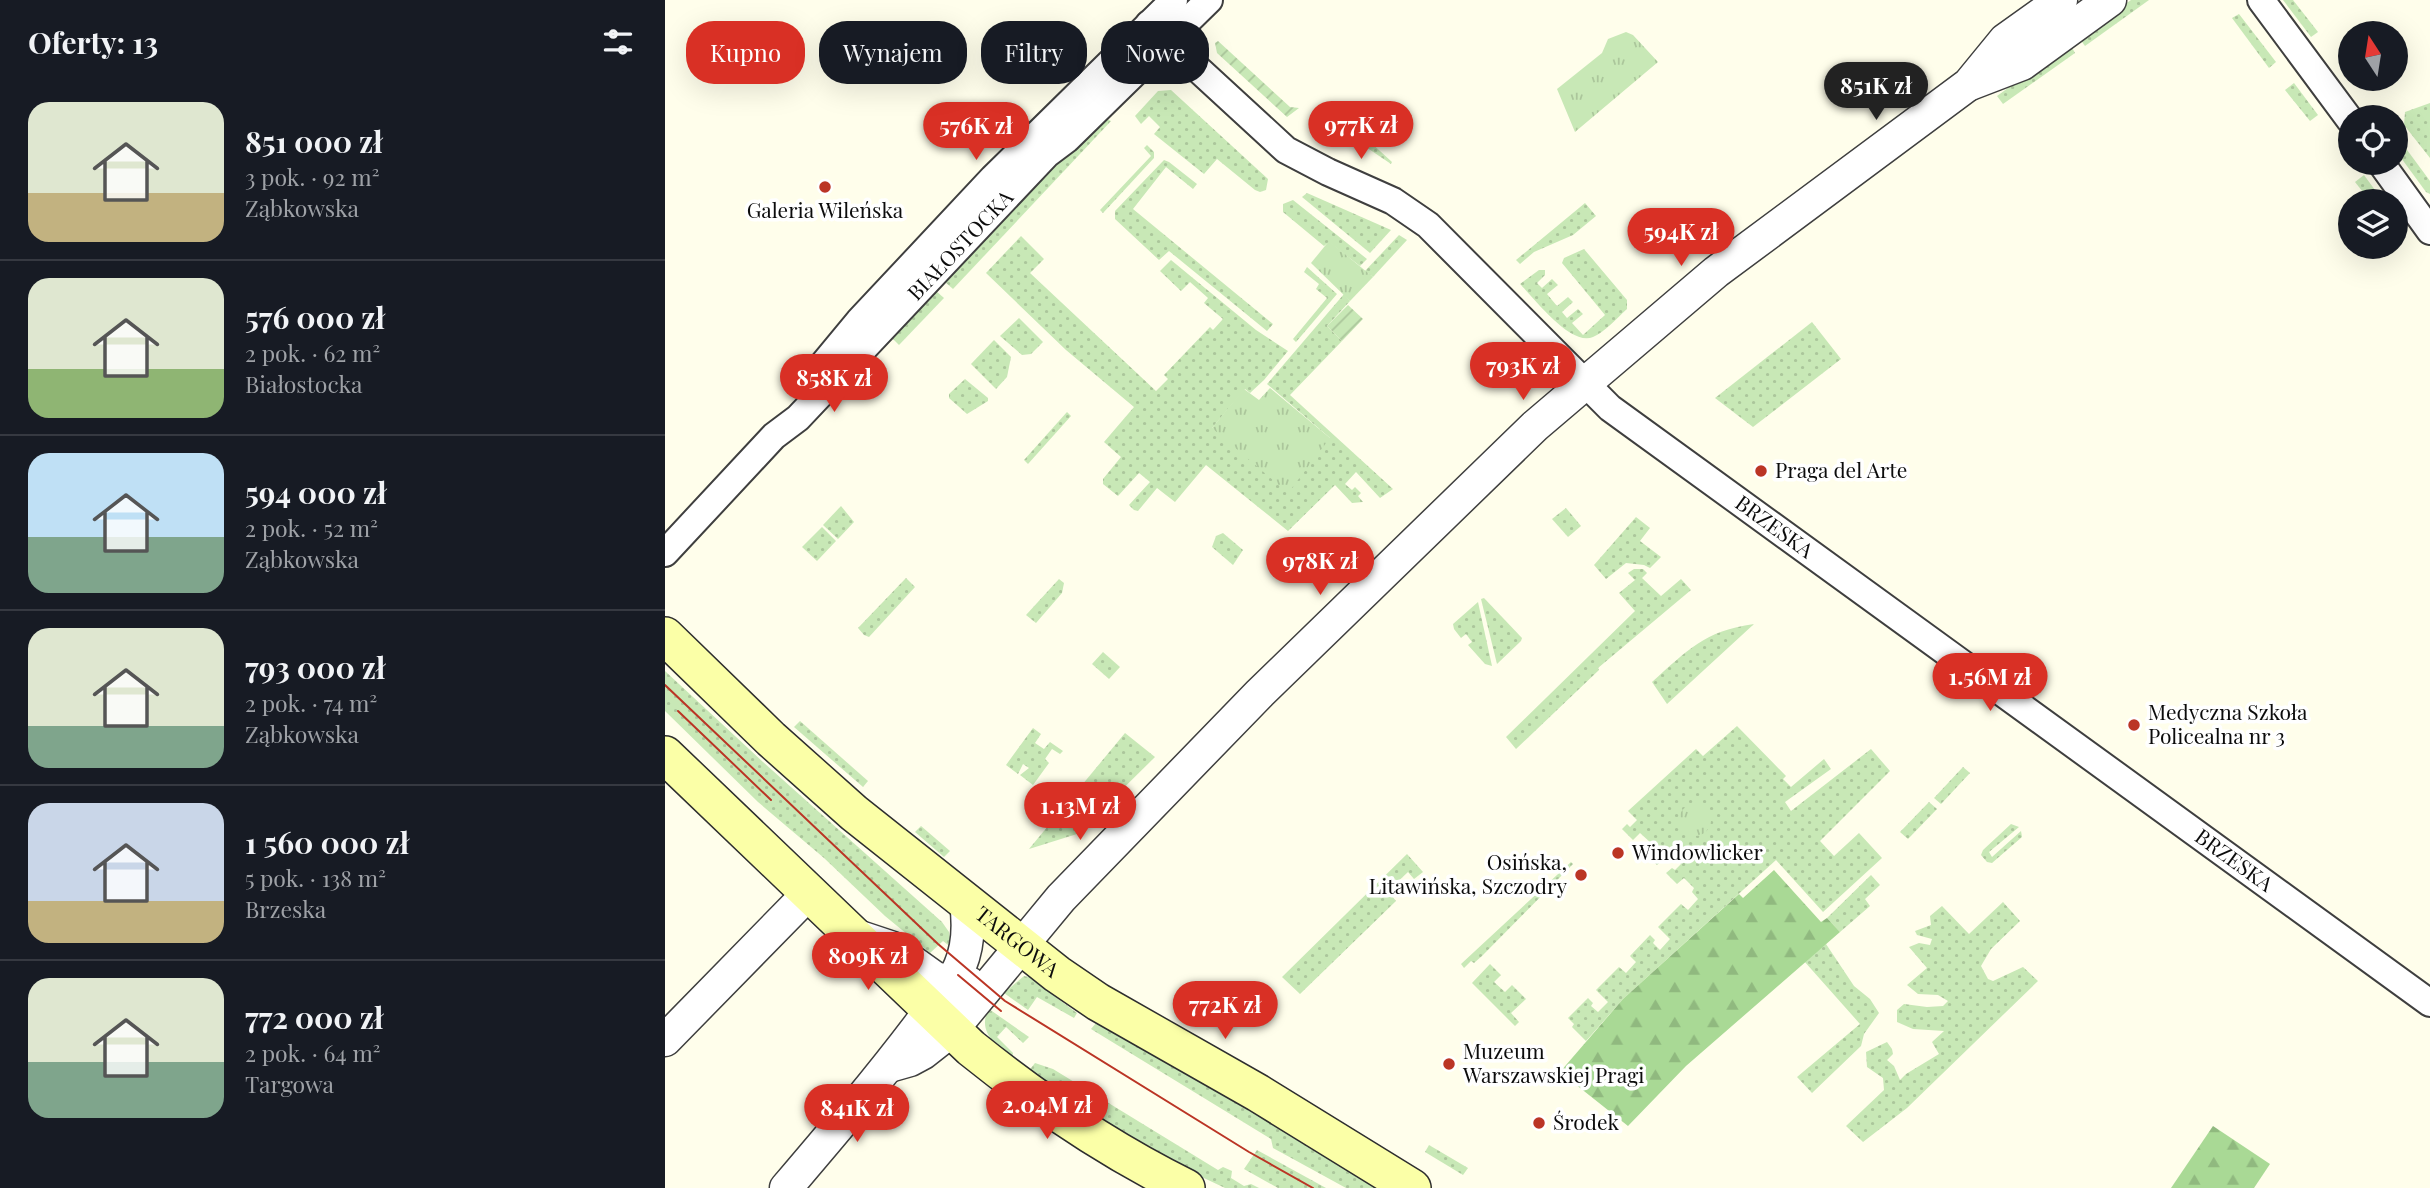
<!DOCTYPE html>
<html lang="pl">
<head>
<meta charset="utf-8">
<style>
	:root { --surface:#171b24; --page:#242831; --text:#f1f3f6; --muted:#9ea1a6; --line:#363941; --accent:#d93025 }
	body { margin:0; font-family:"Playfair Display",serif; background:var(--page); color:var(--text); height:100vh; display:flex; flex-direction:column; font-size:26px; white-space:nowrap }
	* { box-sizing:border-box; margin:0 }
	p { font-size:23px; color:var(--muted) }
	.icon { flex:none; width:38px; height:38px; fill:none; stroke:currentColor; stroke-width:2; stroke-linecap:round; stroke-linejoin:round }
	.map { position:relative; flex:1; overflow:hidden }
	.panel { display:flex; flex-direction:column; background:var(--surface); width:665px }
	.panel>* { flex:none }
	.hud { position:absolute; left:21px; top:21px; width:665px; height:63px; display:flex; gap:14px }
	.needle { width:46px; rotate:348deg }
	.fabs { position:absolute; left:1673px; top:21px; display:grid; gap:14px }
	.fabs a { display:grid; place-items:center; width:70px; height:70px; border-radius:50%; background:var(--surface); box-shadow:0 7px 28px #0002; font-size:35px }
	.price { position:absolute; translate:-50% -60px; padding:0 16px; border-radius:24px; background:var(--accent); color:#fff; font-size:23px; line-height:46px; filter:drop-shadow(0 2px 4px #0008) }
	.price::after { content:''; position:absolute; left:50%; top:42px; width:21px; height:16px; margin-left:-10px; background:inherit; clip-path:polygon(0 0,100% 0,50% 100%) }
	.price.current { background:#222; color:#fff }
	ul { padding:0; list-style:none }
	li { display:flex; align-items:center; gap:21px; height:175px; padding:0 28px }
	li+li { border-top:2px solid var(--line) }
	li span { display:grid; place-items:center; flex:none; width:196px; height:140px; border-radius:21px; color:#555 }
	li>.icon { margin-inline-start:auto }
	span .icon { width:84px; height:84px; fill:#fffc; stroke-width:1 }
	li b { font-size:30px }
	h2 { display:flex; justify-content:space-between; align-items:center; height:84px; padding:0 28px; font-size:30px }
	.tag { padding:0 24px; border-radius:28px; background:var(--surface); box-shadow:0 7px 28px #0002; font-size:24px; line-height:63px }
	.tag.current { background:var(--accent); color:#fff }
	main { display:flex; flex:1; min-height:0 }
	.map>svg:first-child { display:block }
	.grass { fill:url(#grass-dots) }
	.forest { fill:url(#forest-firs) }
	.park { fill:url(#park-tufts) }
	.garden { fill:url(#garden-furrows) }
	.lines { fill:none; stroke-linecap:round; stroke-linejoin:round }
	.minor-casing { stroke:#3f3f3f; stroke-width:30 }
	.tertiary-casing { stroke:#3f3f3f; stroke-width:35 }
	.secondary-casing { stroke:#2e2e2e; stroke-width:40 }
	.minor { stroke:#fff; stroke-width:26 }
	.tertiary { stroke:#fff; stroke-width:32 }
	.secondary { stroke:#fbffa7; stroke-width:37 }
	.tram { stroke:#bb3525; stroke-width:2 }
	.poi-dot { fill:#bb3525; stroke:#fff; stroke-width:2.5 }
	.labels { text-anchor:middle; stroke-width:7; stroke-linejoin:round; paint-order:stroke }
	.poi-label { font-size:21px; fill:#0c0c0c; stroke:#fff; text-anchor:start }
	.street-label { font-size:21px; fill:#0c0c0c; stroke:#fff }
</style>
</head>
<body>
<main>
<section class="panel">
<h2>Oferty: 13<svg class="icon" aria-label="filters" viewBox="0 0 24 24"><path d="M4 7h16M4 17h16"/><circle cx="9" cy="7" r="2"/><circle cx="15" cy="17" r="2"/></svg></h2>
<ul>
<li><span style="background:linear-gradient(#dfe7d0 65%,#c2b280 0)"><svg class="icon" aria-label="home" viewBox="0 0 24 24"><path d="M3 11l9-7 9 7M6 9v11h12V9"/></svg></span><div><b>851 000 zł</b><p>3 pok. · 92 m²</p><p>Ząbkowska</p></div></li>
<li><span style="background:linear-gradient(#dfe7d0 65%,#8fb573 0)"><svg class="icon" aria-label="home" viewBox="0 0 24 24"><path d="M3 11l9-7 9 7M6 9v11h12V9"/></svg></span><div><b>576 000 zł</b><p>2 pok. · 62 m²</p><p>Białostocka</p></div></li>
<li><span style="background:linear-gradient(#bfe0f5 60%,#7fa58c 0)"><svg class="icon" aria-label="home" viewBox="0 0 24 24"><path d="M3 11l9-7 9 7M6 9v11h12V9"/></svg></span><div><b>594 000 zł</b><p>2 pok. · 52 m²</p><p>Ząbkowska</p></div></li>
<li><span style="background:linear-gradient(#dfe7d0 70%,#7fa58c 0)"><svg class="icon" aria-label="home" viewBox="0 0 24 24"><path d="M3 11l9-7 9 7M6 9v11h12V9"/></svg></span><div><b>793 000 zł</b><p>2 pok. · 74 m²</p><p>Ząbkowska</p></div></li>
<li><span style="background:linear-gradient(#c9d6e8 70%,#c2b280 0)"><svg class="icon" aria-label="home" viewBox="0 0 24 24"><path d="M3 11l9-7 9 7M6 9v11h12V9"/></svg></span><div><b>1 560 000 zł</b><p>5 pok. · 138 m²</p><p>Brzeska</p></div></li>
<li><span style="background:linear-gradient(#dfe7d0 60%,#7fa58c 0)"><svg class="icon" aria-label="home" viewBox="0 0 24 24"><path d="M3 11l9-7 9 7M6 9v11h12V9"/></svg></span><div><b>772 000 zł</b><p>2 pok. · 64 m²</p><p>Targowa</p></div></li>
</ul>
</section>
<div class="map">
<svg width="1765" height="1188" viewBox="0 0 1765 1188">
	<defs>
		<pattern id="grass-dots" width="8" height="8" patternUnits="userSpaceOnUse" patternTransform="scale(1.75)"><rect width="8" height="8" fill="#c8e8b6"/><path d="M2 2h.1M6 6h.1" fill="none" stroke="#abc69b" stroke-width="1.8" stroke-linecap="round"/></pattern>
		<pattern id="forest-firs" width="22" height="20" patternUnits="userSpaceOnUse" patternTransform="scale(1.75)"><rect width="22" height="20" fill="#a9d995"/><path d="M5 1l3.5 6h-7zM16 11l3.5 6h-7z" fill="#90b97f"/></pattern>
		<pattern id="park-tufts" width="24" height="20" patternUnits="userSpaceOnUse" patternTransform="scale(1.75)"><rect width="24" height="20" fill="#c8e8b6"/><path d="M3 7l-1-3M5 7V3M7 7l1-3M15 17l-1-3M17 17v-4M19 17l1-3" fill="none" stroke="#abc69b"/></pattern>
		<pattern id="garden-furrows" width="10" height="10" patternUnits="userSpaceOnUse" patternTransform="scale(1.75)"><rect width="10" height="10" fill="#c8e8b6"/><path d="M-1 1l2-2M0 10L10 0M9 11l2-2" fill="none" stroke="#abc69b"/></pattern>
	</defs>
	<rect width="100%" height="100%" fill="#fffeeb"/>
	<g class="grass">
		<polygon points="1466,0 1484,0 1420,46 1415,39 1416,35"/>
		<polygon points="1618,0 1628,0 1653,32 1646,37"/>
		<polygon points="1574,14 1611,62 1604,68 1567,18"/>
		<polygon points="1406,46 1410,53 1338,104 1332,96 1399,47"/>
		<polygon points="1629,83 1653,115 1645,121 1620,90"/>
		<polygon points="506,90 603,179 601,190 595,192 590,190 552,159 539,174 489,134 495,127 484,116 476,124 470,116 493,91"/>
		<polygon points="1765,103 1765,158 1739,125 1740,112"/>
		<polygon points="440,118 446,121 288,289 280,282 393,162"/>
		<polygon points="680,119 727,162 726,164 695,143 668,130"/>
		<polygon points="1731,135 1765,181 1765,194 1761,192 1731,151"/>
		<polygon points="482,145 489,152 489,158 438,213 435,210 486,156 479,148"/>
		<polygon points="499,160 504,162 532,184 528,189 501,167 468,209 608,324 602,331 504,251 494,260 450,219 450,211"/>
		<polygon points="1699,175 1718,201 1705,201 1690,182"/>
		<polygon points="642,193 726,230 705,253 637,197"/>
		<polygon points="628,200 702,259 695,266 664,242 659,246 618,212 618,204"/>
		<polygon points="920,203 931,216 908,235 869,252 855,264 851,260"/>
		<polygon points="734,235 742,240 708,277 700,271"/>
		<polygon points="356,236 379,259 365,273 491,391 503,379 499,375 545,327 548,330 558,319 539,303 543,298 525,282 516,291 495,271 506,260 591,330 623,351 599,380 585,393 580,389 547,428 665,438 602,384 679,294 685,301 662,326 677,341 625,395 728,489 715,498 691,472 680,484 687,490 690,487 696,493 693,496 698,502 687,503 670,485 623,531 541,465 510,502 492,488 473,511 469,510 464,505 485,482 474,473 453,496 438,484 438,479 456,457 439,442 469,407 401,350 321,273"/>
		<path d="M 919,249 L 962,300 L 962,309 C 952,318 940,332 928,337 C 906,347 869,298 855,284 L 874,270 L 880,270 L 880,275 L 872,283 L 877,288 L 887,279 L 893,285 L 882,294 L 892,306 L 903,297 L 908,302 L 897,312 L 902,318 L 913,309 L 918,314 L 907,323 L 918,335 L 940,315 L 897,263 L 899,258 Z"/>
		<polygon points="642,267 672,294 631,342 628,339 662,298 651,289 654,284 639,272"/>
		<polygon points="271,291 279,298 234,345 227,338"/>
		<polygon points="354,318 378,342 366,354 357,355 335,336"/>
		<polygon points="1147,322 1176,359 1088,427 1050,398"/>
		<polygon points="329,340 346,357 342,377 331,389 306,364"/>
		<polygon points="300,379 323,398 323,401 302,414 284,398 284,394"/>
		<polygon points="402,412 406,416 363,464 359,460"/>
		<polygon points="176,506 189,522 173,539 158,525"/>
		<polygon points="901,508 916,526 903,537 887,519"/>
		<polygon points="971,517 985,528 975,541 996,557 985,568 979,565 961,563 941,579 929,565"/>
		<polygon points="157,527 171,541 152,561 137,547"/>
		<polygon points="558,533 578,550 568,565 547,547 551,536"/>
		<polygon points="969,569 978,569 982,573 977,578 996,596 1016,579 1026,590 933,668 934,670 851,749 841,737 970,611 954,593 970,580 963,573"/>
		<polygon points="241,578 250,587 204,637 199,635 193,628"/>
		<polygon points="394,579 399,583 397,593 371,623 361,615"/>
		<polygon points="819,598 857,638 856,641 832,664 816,599"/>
		<polygon points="813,602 827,666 820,664 803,645 807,642 801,634 796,638 789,629 788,624"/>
		<path d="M 1089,624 L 1002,704 L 987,682 C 1023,650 1039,631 1089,624 Z"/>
		<polygon points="438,652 455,667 444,679 427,664"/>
		<polygon points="0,671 98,762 277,922 284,932 287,948 278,941 265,953 220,916 159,858 93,802 0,711"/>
		<polygon points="135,721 203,781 198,787 129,727"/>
		<polygon points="1072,726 1121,776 1118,779 1126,787 1159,759 1166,769 1120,802 1126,811 1206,749 1225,771 1155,841 1169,856 1194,833 1217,858 1158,912 1111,860 958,999 921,1041 907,1027 909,1024 903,1018 923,998 928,1003 926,1006 933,1012 943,1002 931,990 954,967 961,973 971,962 965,956 985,935 990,940 988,943 995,950 1005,939 993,927 1016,904 1023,910 1033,899 1027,892 1029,888 1019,878 1012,884 1001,873 1007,868 1010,870 1016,864 1006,852 992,865 979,851 986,843 975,833 968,840 957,829 962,824 965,827 972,820 963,811 1031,749 1038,756"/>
		<polygon points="368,728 376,734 370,743 379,749 385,742 398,751 395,754 387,749 380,759 384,763 368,785 355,775 364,768 358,764 353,774 341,765"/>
		<polygon points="460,733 490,757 412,834 364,849"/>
		<polygon points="1298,767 1305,773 1276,804 1269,798"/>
		<polygon points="1264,802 1272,809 1243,839 1235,832"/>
		<polygon points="1346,824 1354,827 1324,852 1327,857 1356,831 1357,837 1327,863 1322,862 1316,855 1318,850"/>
		<polygon points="256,826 285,851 279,857 250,832"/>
		<polygon points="742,854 758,872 749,879 743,872 723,891 731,901 635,994 617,977"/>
		<polygon points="906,862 908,864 817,956 809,963 806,961 799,968 796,964"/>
		<polygon points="1206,875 1215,885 1200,899 1205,906 1175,932 1162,918"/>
		<polygon points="1338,902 1355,921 1326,949 1316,966 1323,979 1328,981 1358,967 1373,981 1242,1108 1198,1142 1181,1126 1219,1090 1218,1078 1202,1067 1201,1052 1222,1042 1227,1049 1228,1054 1222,1060 1229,1066 1235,1080 1241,1074 1274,1054 1267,1042 1279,1031 1248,1029 1232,1022 1232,1010 1239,1004 1262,1007 1278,1006 1283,1001 1273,995 1253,994 1242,985 1262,968 1244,947 1254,943 1265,945 1267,939 1252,935 1250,931 1266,925 1265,916 1277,906 1304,934"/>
		<polygon points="1161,944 1189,986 1205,999 1214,1013 1199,1034 1196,1046 1147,1093 1132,1077 1195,1024 1139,961"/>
		<polygon points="825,964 836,975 829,982 840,992 847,985 861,999 846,1013 854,1022 850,1026 807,983"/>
		<polygon points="359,976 364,977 412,1013 409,1018 372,997 363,1010 339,993"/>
		<path d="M 324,1009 L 364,1037 L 358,1043 L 341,1027 L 332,1037 L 348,1053 L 347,1060 C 332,1046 311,1031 324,1009 Z"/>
		<polygon points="431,1023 720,1188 681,1188 608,1148 606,1139 426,1029"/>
		<polygon points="370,1063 388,1069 553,1170 558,1167 567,1171 566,1178 579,1186 586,1184 594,1188 560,1188 522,1170 443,1126 363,1072"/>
		<polygon points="764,1145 803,1168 798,1175 760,1152"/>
		<polygon points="592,1150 661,1188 613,1188 579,1169"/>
	</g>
	<g class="forest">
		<polygon points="1109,870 1156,922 1162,918 1175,932 1021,1066 963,1126 895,1072 958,999 1074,894 1078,898"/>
		<polygon points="1548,1126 1605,1164 1589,1188 1506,1188"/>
	</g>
	<g class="park">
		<polygon points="961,32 968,35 993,62 910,132 892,89 937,53 943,39"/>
		<polygon points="664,241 708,277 685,301 646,263"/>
		<polygon points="605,388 665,438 623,493 547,428 579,389 594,400"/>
		<circle cx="1030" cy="820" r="16"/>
	</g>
	<g class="garden">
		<polygon points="553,41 625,107 634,108 622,117 552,53 550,43"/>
		<polygon points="683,305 698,319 677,341 662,326"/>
	</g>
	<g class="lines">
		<defs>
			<g id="minor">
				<polyline points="1596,0 1685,120"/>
				<path id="s1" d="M 484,24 L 621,150 L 663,172 L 728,201 L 763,225 L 945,408 L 1765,1003"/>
				<polyline points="1716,163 1765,231"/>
				<polyline points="141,385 194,321 328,178 509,0"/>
				<path id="s2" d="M 0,553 L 109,436 L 133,418 L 382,154 L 402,139 L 544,0"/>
			</g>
			<g id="tertiary">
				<polyline points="1305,84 1357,64 1445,0"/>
				<polyline points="186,934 228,948 270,978 286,982 304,983"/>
				<polyline points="0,1040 143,894"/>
				<polyline points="224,1066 245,1060 258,1053 286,1031 396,898 595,693 870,426 1051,272 1304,84 1340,40 1396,0"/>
				<path d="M 121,1188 C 167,1134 213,1080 256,1023 C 269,1005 286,987 295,966 C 303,947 304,924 301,903"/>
			</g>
			<g id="secondary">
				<path id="s3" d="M 0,636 L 106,739 L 189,813 L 392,974 L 433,1002 L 593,1093 L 747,1188"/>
				<path d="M 0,755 L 306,1048 C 373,1102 444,1150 521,1188"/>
			</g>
		</defs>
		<use href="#minor" class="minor-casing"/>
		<use href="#tertiary" class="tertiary-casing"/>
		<use href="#secondary" class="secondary-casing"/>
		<use href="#minor" class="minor"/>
		<use href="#tertiary" class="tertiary"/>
		<use href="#secondary" class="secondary"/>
		<g class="tram">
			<polyline points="0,685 273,944 340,1001 584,1152 648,1188"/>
			<polyline points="13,711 106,800"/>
			<polyline points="293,975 336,1011"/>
		</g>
	</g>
	<g class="poi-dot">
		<circle cx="160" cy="187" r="7"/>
		<circle cx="1096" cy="471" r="7"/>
		<circle cx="1469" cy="725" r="7"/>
		<circle cx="953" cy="853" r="7"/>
		<circle cx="916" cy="875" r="7"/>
		<circle cx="784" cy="1064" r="7"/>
		<circle cx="874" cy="1123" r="7"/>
	</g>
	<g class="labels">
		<g class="poi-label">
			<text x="160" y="218" text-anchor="middle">Galeria Wileńska</text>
			<text x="1110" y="478">Praga del Arte</text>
			<text x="1483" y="720">Medyczna Szkoła<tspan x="1483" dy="24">Policealna nr 3</tspan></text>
			<text x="967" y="860">Wind0wlicker</text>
			<text x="902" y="870" text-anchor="end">Osińska,<tspan x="902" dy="24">Litawińska, Szczodry</tspan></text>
			<text x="798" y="1059">Muzeum<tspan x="798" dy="24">Warszawskiej Pragi</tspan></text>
			<text x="888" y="1130">Środek</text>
		</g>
		<g class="street-label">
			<text dy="7" stroke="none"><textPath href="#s2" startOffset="427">BIAŁOSTOCKA</textPath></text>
			<text dy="7" stroke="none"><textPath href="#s1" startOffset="808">BRZESKA</textPath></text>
			<text dy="7" stroke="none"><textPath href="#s1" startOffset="1376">BRZESKA</textPath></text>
			<text dy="7" stroke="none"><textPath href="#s3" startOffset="467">TARGOWA</textPath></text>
		</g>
	</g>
</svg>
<div class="fabs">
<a><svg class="needle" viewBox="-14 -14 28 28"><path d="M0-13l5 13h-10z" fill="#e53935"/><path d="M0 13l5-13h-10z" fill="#9ea1a6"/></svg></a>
<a><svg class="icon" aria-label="locate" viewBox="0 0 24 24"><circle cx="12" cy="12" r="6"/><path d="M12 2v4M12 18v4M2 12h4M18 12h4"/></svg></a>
<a><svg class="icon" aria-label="layers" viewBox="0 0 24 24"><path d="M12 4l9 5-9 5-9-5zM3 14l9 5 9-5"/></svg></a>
</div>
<b class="price current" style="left:1211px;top:122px">851K zł</b>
<b class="price" style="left:696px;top:161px">977K zł</b>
<b class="price" style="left:311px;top:162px">576K zł</b>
<b class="price" style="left:1016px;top:268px">594K zł</b>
<b class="price" style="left:858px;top:402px">793K zł</b>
<b class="price" style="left:169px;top:414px">858K zł</b>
<b class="price" style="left:655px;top:597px">978K zł</b>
<b class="price" style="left:1325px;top:713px">1.56M zł</b>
<b class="price" style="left:415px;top:842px">1.13M zł</b>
<b class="price" style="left:203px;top:992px">809K zł</b>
<b class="price" style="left:560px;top:1041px">772K zł</b>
<b class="price" style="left:382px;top:1141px">2.04M zł</b>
<b class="price" style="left:192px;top:1144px">841K zł</b>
<div class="hud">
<a class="tag current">Kupno</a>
<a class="tag">Wynajem</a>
<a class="tag">Filtry</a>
<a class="tag">Nowe</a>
</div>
</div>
</main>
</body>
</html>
